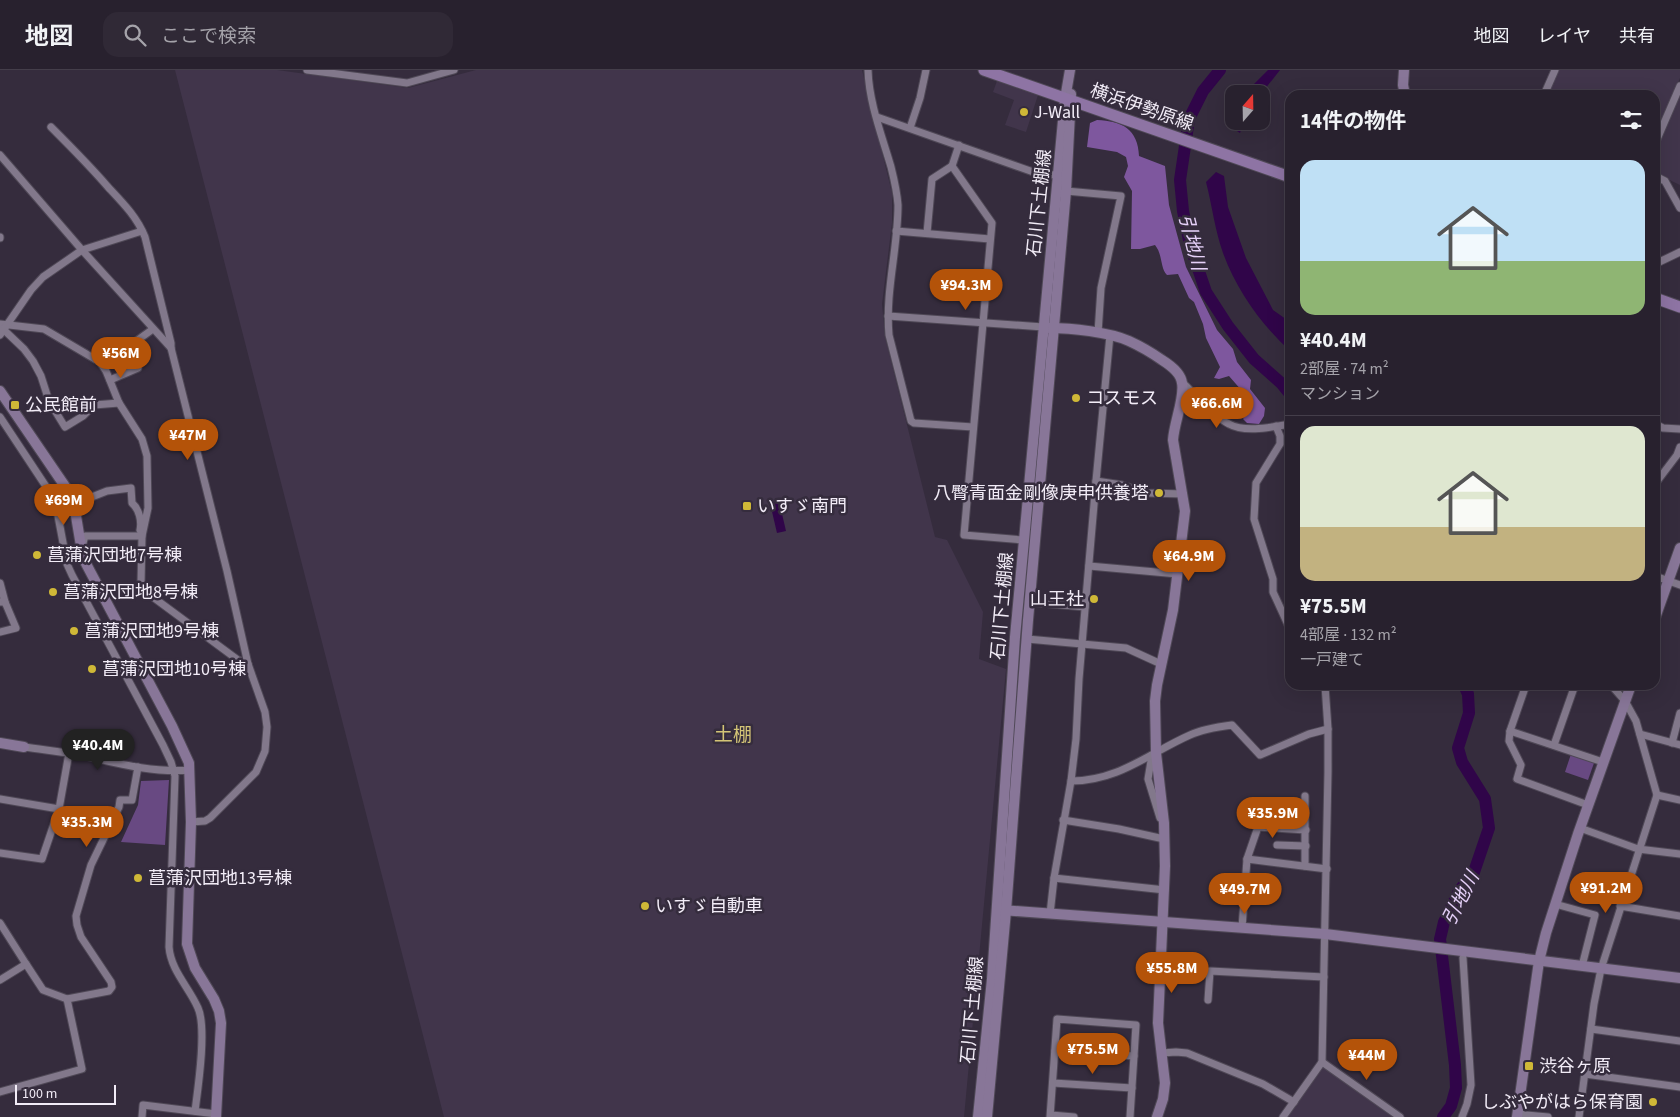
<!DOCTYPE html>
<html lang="ja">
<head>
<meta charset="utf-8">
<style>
	:root { --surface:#28212e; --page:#302936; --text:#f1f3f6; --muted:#a5a3aa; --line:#443e4a; --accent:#b45309 }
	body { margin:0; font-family:"Source Sans 3","Noto Sans JP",sans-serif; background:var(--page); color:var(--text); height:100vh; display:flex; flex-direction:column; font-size:19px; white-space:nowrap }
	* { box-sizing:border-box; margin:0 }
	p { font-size:16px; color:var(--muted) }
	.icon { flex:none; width:28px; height:28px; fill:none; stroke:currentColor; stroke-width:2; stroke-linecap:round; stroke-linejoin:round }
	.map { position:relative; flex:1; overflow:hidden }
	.sheet { position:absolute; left:1285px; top:20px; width:375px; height:600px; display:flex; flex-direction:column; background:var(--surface); border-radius:15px; box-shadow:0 5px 20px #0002,0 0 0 1px var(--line) }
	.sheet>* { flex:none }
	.needle { width:32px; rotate:20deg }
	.controls { position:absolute; left:1225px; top:15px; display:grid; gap:10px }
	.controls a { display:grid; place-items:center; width:45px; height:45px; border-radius:10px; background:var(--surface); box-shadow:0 5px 20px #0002,0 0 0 1px var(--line); font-size:25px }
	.scale { position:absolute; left:15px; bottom:12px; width:101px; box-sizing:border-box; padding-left:5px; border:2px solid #f2ecf7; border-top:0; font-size:14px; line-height:18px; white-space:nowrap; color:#f2ecf7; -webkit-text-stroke:4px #352c3d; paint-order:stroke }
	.price { position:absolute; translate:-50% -42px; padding:0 11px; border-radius:18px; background:var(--accent); color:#fff; font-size:16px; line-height:32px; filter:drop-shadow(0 1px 2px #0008) }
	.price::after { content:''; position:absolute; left:50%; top:30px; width:15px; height:11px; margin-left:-8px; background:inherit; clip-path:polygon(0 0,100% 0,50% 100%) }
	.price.selected { background:#222; color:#fff }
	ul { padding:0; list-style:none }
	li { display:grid; align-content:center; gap:10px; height:265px; padding:0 15px }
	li+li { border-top:1px solid var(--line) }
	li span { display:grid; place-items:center; height:155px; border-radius:15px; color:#555 }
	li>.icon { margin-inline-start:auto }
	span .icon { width:90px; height:90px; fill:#fffc; stroke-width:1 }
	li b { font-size:21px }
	h2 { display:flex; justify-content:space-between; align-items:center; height:60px; padding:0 15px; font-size:21px }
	header { display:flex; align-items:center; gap:30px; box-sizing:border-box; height:70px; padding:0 25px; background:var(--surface); border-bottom:1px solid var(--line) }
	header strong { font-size:24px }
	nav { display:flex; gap:28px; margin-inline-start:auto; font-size:18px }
	.search { width:350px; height:45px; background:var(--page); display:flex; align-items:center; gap:12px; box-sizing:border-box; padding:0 18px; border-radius:15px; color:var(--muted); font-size:19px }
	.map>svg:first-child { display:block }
	.built { fill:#41354b }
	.green { fill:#684982 }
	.forest { fill:#7e579e }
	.water { fill:#300549 }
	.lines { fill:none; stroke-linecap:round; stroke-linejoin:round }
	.river { stroke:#300549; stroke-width:12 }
	.street-casing { stroke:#4f4856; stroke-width:9 }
	.secondary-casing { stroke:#4f4856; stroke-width:12 }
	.primary-casing { stroke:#4f4856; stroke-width:13 }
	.street { stroke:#82788b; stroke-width:7 }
	.secondary { stroke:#887698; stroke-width:10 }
	.primary { stroke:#8e74a4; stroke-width:11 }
	.poi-dot { fill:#cfb837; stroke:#352c3d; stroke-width:2 }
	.labels { text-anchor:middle; stroke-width:5; stroke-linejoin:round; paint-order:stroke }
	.street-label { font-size:18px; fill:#f2ecf7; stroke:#352c3d }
	.poi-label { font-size:18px; fill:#f2ecf7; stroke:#352c3d; text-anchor:start }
	.water-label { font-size:19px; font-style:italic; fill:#e5d0f8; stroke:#352c3d }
	.neighbourhood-label { font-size:19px; fill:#d3c476; stroke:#352c3d }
</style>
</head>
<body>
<header>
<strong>地図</strong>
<div class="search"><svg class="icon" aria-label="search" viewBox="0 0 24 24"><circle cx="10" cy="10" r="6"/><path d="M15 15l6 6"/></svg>ここで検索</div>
<nav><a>地図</a><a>レイヤ</a><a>共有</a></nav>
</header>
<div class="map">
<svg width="1680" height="1047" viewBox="0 0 1680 1047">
	<rect width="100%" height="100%" fill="#352c3d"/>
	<g class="built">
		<polygon points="175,0 277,0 408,18 476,0 862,0 892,123 892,153 882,234 885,267 935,467 947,470 983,542 979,589 1006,599 964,1047 444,1047"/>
		<polygon points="1558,0 1680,0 1680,8 1655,65 1655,25 1547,25"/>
		<polygon points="997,11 1038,25 1026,62 1005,55 1014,30 993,22"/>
		<polygon points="1680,23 1680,115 1655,103 1655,82"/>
		<polygon points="1322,996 1397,1047 1286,1047"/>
	</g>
	<g class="green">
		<polygon points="1571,684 1594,693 1588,710 1565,702"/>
		<polygon points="169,710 165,775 121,772 138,735 141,711"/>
	</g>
	<path class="forest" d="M 1097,50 C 1122,51 1138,59 1139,86 L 1165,96 L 1169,135 L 1186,197 L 1217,260 L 1233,279 L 1237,292 L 1251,310 L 1250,319 L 1265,338 L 1264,346 L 1259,354 L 1247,353 L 1243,349 L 1250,339 L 1249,329 L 1229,306 L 1219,309 L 1214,308 L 1220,297 L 1206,268 L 1203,254 L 1194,232 L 1189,228 L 1178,204 L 1167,205 C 1160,198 1163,185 1155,175 L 1140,179 L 1131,179 L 1132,121 L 1124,107 L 1128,96 L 1126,87 L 1117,82 L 1087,77 L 1090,53 Z"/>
	<g class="water">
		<polygon points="1268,0 1280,0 1261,24 1244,24"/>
		<polygon points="1234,41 1234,51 1244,51 1240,63 1231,57 1231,46"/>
		<path d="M 1216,102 L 1224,106 L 1228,137 L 1246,188 L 1273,240 L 1290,252 L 1290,281 C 1261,254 1237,221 1223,183 C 1215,161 1212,135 1206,112 Z"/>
		<polygon points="779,431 786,461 777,463 770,433"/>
	</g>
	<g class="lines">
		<g class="river">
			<polyline points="1220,0 1203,21 1189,49 1180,110 1183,141 1190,175 1206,222 1228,256 1254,289 1281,313 1290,324"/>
			<polyline points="1443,1047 1451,1036 1456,1018 1455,995 1440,869 1444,852 1459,821 1474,802 1489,758 1485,729 1462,692 1458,678 1469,643 1468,624 1464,615"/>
		</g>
		<defs>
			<g id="street">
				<polyline points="307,0 407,13 454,0"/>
				<path d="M 868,0 C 869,33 882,66 891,97 C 894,109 897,122 898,135 C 898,179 885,221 889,265 L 911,351 L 914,353 L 973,357"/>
				<polyline points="1544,25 1555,0"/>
				<polyline points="877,47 1039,104 1058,105"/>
				<path d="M 51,57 C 71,77 90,96 108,117 C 123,133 137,147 145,167 L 171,273 L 171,278"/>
				<polyline points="910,58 920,28 926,0"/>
				<polyline points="1655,74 1680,16"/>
				<polyline points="959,75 952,96 992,153 964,465 1023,470"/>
				<polyline points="0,85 82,180 171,278 227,501 248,594 265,642 267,657 265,681 256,702 210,748 205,751 191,752"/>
				<polyline points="1655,106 1665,111 1680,138"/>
				<polyline points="1066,121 1121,126 1101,218 1098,263"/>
				<polyline points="896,161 990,169"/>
				<polyline points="927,163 932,109 952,96"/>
				<polyline points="0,167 0,168"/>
				<polyline points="1655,194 1680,182"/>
				<polyline points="888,246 1043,257"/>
				<polyline points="0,254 44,259 100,292 106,301 119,333 142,369 147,386 148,438 142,466 141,513 146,522 238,590 248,594"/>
				<polyline points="3,259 24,279 33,291 41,306 49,331 65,357 83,346 94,335 119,333"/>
				<polyline points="0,265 31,220 43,207 82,180 142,161"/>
				<polyline points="95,289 104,284 128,277 153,259"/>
				<polyline points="110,310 138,298 128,277"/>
				<path d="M 1182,312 C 1197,326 1211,345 1229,354 C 1245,363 1272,357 1290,354"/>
				<path d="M 0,347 L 55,430 L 67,494 L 72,505 L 163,675 L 171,692 L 175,706 L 169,877 C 171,901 189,917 198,938 C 207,958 198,1018 195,1041"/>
				<polyline points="1655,354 1663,358 1680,359"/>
				<polyline points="1276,356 1280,366 1280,374 1256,413 1254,449 1273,509 1273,522 1290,559"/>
				<polyline points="1096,411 1122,415 1148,423 1183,424"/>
				<polyline points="1655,414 1677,385 1680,377"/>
				<path d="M 74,434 L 107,421 L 131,418 L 132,433 C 139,439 142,451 140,460"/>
				<polyline points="80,474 83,473 85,466 142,466"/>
				<polyline points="1089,496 1178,504"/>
				<polyline points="1655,506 1680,515"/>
				<polyline points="0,513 5,532 0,532"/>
				<polyline points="1030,532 1085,537"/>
				<polyline points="0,562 16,558 5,532"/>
				<polyline points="1027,569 1126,578 1161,594"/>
				<polyline points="1526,615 1510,661 1509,671 1521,695 1517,709 1588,735"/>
				<polyline points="1510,661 1603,692"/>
				<polyline points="1640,664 1680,675"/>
				<polyline points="1672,673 1680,643"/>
				<polyline points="1554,675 1575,615"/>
				<path d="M 24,677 C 44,680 65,682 86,686 C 120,694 154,703 190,700"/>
				<polyline points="1152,685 1148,709 1160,748"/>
				<path d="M 1071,711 C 1119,711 1149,683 1190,665 C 1203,659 1217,657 1232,655 L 1260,685 L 1309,664 L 1328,659"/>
				<polyline points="1657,725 1680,730"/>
				<polyline points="1305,726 1305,796"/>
				<polyline points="0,729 59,739"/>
				<polyline points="1063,750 1119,759 1164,769"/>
				<polyline points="1580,758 1638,779 1680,784"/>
				<polyline points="1277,775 1306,776"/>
				<polyline points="0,783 42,789 59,739 69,683"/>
				<polyline points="1247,789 1258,757 1306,760"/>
				<polyline points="1054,808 1165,820"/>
				<polyline points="1555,834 1595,845 1582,896"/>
				<polyline points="1620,836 1680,846"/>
				<polyline points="1050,844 1054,808 1071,711 1076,669 1079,609 1096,411 1110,265"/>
				<polyline points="0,853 26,894 0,910"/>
				<polyline points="1242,858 1247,789 1327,799"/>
				<polyline points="26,894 43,920 67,929"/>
				<polyline points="1208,930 1210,901 1324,907"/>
				<polyline points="1591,959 1680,971"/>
				<polyline points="1055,981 1134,986"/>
				<polyline points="1162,983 1176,982 1187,983 1263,1014 1294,1032"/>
				<polyline points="1322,992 1400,1047"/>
				<polyline points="1585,1004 1680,1017"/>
				<polyline points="1053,1013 1132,1018"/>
				<polyline points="0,1022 82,999 67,929 109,921 112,917 111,912 81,867 77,855 76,846 91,795 119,737 120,730 132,730 138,697"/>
				<polyline points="1517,1044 1548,1047"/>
				<polyline points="1051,1045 1074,1047"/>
				<polyline points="142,1047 143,1035 216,1044"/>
				<polyline points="1050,1047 1057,949 1136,955 1130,1047"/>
				<polyline points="1283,1047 1322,992 1328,702 1328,659 1325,615"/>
				<polyline points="1462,1047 1467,1034 1471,1015 1463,888"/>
				<polyline points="1579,1047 1594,934 1601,899 1657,725 1636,651 1625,631 1611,615"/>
			</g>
			<g id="secondary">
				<polyline points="1404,0 1403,15 1405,25"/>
				<path d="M 1049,258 C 1071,258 1109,262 1129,271 C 1140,276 1152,283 1162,290 C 1170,295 1181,303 1182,313 C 1185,327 1174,353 1173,370 L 1185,441 L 1173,540 L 1157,615 L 1155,631 L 1156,683 L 1164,753 L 1165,796 L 1158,953 L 1165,1013 L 1163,1029 L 1157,1047"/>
				<polyline points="0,321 71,425 74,434 83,488 172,656 189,693 191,752 187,874 195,898 214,929 219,941 221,953 216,1047"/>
				<polyline points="1655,548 1680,478"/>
				<polyline points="0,673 24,677"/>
				<polyline points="1001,840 1325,864 1680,908"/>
				<polyline points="978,1047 992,909 1015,567 1065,29 1070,0"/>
				<polyline points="987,1047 1006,841 1028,550 1066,121 1071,24"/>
				<polyline points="1517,1047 1539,891 1546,863 1578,764 1631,615"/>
			</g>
			<g id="primary">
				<polyline points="984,0 1290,107"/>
				<polyline points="1655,228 1680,237"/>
			</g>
		</defs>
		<use href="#street" class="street-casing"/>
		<use href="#secondary" class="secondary-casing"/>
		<use href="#primary" class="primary-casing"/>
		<use href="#street" class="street"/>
		<use href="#secondary" class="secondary"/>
		<use href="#primary" class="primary"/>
	</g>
	<g class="poi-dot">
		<circle cx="1024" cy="42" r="5"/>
		<circle cx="1076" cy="328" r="5"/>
		<rect x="10" y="330" width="10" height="10" rx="2.5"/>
		<circle cx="1159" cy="423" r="5"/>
		<rect x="742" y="431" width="10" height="10" rx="2.5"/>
		<circle cx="37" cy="485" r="5"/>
		<circle cx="53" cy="522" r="5"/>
		<circle cx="1094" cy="529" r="5"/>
		<circle cx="74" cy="561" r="5"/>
		<circle cx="92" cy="599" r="5"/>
		<circle cx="138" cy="808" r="5"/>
		<circle cx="645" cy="836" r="5"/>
		<rect x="1524" y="991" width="10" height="10" rx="2.5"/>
		<circle cx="1653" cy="1032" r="5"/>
	</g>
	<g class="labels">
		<g class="street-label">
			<text transform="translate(1142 37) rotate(19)" y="6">横浜伊勢原線</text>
			<text transform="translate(1039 133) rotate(-84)" y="6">石川下土棚線</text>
			<text transform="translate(1002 536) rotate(-85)" y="6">石川下土棚線</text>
			<text transform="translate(972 940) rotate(-85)" y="6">石川下土棚線</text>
		</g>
		<g class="poi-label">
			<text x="1034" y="48">J-Wall</text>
			<text x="1086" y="334">コスモス</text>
			<text x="25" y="341">公民館前</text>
			<text x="1149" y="429" text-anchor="end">八臀青面金剛像庚申供養塔</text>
			<text x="757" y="442">いすゞ南門</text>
			<text x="47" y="491">菖蒲沢団地7号棟</text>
			<text x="63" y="528">菖蒲沢団地8号棟</text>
			<text x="1084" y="535" text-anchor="end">山王社</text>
			<text x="84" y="567">菖蒲沢団地9号棟</text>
			<text x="102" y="605">菖蒲沢団地10号棟</text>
			<text x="148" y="814">菖蒲沢団地13号棟</text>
			<text x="655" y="842">いすゞ自動車</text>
			<text x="1539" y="1002">渋谷ヶ原</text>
			<text x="1643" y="1038" text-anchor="end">しぶやがはら保育園</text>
		</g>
		<g class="water-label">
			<text transform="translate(1193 172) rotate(76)" y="7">引地川</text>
			<text transform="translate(1460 828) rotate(-63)" y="7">引地川</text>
		</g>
		<g class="neighbourhood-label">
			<text x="733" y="671">土棚</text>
		</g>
	</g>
</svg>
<div class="controls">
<a><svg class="needle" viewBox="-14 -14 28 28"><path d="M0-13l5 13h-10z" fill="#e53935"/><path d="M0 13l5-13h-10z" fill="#a5a3aa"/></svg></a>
</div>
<div class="scale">100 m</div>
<b class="price" style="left:966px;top:241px">¥94.3M</b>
<b class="price" style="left:121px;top:309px">¥56M</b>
<b class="price" style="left:1217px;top:359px">¥66.6M</b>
<b class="price" style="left:188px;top:391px">¥47M</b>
<b class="price" style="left:64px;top:456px">¥69M</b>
<b class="price" style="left:1189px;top:512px">¥64.9M</b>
<b class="price selected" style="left:98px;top:701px">¥40.4M</b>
<b class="price" style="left:1273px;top:769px">¥35.9M</b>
<b class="price" style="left:87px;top:778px">¥35.3M</b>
<b class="price" style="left:1606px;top:844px">¥91.2M</b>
<b class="price" style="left:1245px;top:845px">¥49.7M</b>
<b class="price" style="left:1172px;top:924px">¥55.8M</b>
<b class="price" style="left:1093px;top:1005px">¥75.5M</b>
<b class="price" style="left:1367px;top:1011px">¥44M</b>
<section class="sheet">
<h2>14件の物件<svg class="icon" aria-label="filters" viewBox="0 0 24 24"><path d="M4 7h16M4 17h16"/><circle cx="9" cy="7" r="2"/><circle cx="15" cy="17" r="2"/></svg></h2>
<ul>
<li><span style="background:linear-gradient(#bfe0f5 65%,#8fb573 0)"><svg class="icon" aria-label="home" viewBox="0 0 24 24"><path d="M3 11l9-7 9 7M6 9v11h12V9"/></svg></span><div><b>¥40.4M</b><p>2部屋 · 74 m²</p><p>マンション</p></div></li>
<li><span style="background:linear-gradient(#dfe7d0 65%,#c2b280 0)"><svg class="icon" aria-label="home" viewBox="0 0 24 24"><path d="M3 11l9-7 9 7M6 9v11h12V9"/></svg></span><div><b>¥75.5M</b><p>4部屋 · 132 m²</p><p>一戸建て</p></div></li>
</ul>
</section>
</div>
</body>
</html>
